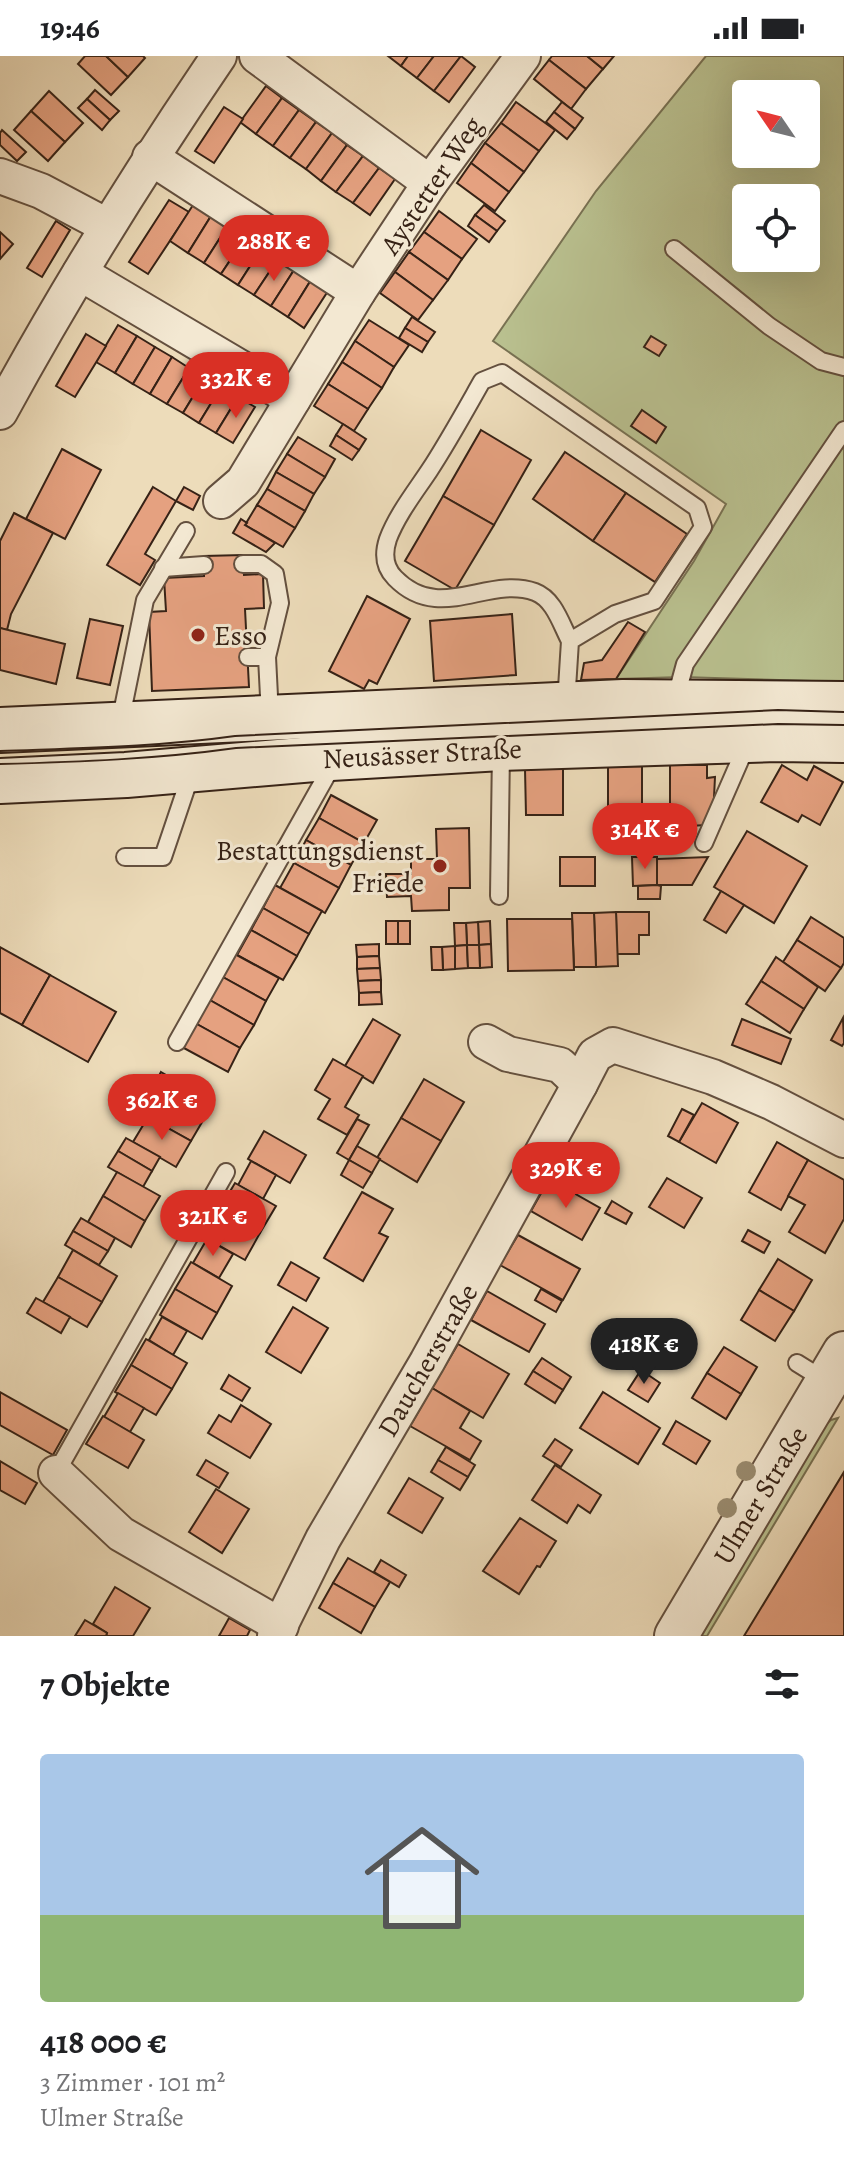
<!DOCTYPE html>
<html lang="de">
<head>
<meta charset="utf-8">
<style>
	:root { --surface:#fff; --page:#f2f2f2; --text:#202124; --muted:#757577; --accent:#d93025 }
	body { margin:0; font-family:Alegreya,serif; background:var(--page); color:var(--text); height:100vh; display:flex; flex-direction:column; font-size:30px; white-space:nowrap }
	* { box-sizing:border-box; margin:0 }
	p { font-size:26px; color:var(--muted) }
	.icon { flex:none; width:44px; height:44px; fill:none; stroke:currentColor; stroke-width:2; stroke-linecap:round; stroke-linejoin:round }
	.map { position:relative; height:1580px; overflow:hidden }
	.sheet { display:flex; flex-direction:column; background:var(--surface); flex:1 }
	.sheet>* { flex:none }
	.needle { width:52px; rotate:305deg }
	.controls { position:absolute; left:732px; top:24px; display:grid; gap:16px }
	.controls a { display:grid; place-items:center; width:88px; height:88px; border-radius:8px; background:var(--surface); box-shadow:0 8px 32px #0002; font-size:40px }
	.price { position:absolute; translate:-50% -68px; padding:0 18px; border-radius:28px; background:var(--accent); color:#fff; font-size:26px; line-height:52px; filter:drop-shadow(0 2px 4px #0008) }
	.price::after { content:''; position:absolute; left:50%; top:48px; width:24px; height:18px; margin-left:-12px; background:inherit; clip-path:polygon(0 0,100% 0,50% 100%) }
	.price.active { background:#222; color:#fff }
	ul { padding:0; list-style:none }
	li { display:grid; align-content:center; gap:16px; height:424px; padding:0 40px }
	li span { display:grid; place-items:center; height:248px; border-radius:8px; color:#555 }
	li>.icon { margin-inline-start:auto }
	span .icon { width:144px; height:144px; fill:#fffc; stroke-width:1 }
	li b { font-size:34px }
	h2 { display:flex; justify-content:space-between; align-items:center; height:96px; padding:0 40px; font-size:34px }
	.status { display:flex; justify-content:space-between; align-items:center; height:56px; padding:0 40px; background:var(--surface); direction:ltr }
	.status svg { height:22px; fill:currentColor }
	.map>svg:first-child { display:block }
	.green { fill:#b9c08f; stroke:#787152; stroke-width:2; fill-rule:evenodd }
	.building { fill:#e5a180; stroke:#362216; stroke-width:2 }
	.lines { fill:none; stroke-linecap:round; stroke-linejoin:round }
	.service-casing { stroke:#64503f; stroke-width:20 }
	.minor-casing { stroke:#64503f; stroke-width:38 }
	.tertiary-casing { stroke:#64503f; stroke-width:46 }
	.secondary-casing { stroke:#362216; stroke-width:48 }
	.service { stroke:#f3e8d2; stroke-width:16 }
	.minor { stroke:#f3e8d2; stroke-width:34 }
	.tertiary { stroke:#f3e8d2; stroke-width:42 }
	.secondary { stroke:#f3e8d2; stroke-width:44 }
	.tram { stroke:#362216; stroke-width:2 }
	.tree { fill:#9a8c70 }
	.poi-dot { fill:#8f2418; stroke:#f3e8d2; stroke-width:3 }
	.labels { text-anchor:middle; stroke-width:6; stroke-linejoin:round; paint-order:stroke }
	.street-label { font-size:28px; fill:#362216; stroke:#f3e8d2 }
	.poi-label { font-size:28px; fill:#362216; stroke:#f3e8d2; text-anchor:start }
</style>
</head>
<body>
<div class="status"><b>19:46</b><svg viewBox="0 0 49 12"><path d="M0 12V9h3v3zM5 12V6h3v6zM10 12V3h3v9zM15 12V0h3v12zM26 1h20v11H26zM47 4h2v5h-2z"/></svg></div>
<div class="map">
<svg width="844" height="1580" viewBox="0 0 844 1580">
	<rect width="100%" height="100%" fill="#eddcba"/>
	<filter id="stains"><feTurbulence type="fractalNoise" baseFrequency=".0025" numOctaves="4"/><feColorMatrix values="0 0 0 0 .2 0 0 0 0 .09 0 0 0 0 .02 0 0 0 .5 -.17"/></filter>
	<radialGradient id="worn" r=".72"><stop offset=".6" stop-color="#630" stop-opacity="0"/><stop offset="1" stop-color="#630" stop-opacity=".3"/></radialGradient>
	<g class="green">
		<path d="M 706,0 L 844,0 L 844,626 L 682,621 L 616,623 L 694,505 L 726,448 L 493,285 L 596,135 ZM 746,38 L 806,38 L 806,98 L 746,98 ZM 746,142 L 806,142 L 806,202 L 746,202 Z"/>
		<polygon points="838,1362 707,1580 696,1580 825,1369 831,1364"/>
	</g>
	<g class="building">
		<polygon points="85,0 106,0 128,21 111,39 78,8"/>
		<polygon points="106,0 143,0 145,2 128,21"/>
		<polygon points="388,0 408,0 401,10"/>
		<polygon points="408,0 434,0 417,22 401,10"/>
		<polygon points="434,0 461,0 434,35 417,22"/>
		<polygon points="461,0 475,11 449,46 434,35"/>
		<polygon points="552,0 587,0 603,13 586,33 549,4"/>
		<polygon points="587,0 614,0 603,13"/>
		<polygon points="549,4 586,33 571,53 534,23"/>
		<polygon points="266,30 282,42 256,78 240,66"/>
		<polygon points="95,34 119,55 110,64 87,43"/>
		<polygon points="49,35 83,67 65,86 31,55"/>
		<polygon points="282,42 299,54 273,90 256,78"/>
		<polygon points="87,43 110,64 102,74 78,52"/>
		<polygon points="516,46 555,74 539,95 501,67"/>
		<polygon points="562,46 583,62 575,73 554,56"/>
		<polygon points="224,51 243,63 214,107 195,95"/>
		<polygon points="299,54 316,66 290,102 273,90"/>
		<polygon points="31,55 65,86 48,105 14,74"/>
		<polygon points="554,56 575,73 567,83 546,66"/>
		<polygon points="316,66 332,77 306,113 290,102"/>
		<polygon points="501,67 539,95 524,116 485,87"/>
		<polygon points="2,74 26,96 17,105 0,89 0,77"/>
		<polygon points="332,77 347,89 321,125 306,113"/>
		<polygon points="485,87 524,116 509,136 471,107"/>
		<polygon points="347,89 363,100 336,136 321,125"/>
		<polygon points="363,100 379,112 353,147 336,136"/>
		<polygon points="471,107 509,136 495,155 457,127"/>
		<polygon points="379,112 395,123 370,159 353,147"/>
		<polygon points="169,144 189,156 148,218 129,206"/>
		<polygon points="193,149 211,160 188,197 170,185"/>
		<polygon points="484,149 505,165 497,175 475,159"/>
		<polygon points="439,155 477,183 462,203 424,176"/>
		<polygon points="475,159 497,175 489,186 468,170"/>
		<polygon points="211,160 227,171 204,207 188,197"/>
		<polygon points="56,165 70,174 42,221 27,212"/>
		<polygon points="227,171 245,182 221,218 204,207"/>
		<polygon points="0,176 13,188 0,203"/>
		<polygon points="424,176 462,203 448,224 409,196"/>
		<polygon points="245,182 261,193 238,229 221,218"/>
		<polygon points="261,193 278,203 254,239 238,229"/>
		<polygon points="409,196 448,224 433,244 395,216"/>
		<polygon points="278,203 294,214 271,250 254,239"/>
		<polygon points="294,214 311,224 288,261 271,250"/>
		<polygon points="395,216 433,244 418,264 380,237"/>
		<polygon points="311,224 328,235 304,272 288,261"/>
		<polygon points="412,261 435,276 428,286 405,272"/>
		<polygon points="369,264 409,289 394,311 355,285"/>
		<polygon points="118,269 137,280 115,317 96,306"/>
		<polygon points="405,272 428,286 422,296 399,282"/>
		<polygon points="86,278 106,290 75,341 56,330"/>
		<polygon points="137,280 155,291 133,328 115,317"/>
		<polygon points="651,280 666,289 659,300 644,291"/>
		<polygon points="355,285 394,311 382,332 342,306"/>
		<polygon points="155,291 172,301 150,338 133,328"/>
		<polygon points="172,301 189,312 167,348 150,338"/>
		<polygon points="342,306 382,332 368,353 328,328"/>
		<polygon points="189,312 205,321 183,357 167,348"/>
		<polygon points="205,321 221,331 199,367 183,357"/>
		<polygon points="328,328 368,353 354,375 314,350"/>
		<polygon points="221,331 238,341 216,377 199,367"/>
		<polygon points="238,341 255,351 233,387 216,377"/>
		<polygon points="642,354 666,371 656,387 631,370"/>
		<polygon points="343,368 366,383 359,394 336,379"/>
		<polygon points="481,374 531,404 494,469 443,440"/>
		<polygon points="336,379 359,394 352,404 330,390"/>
		<polygon points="298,381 335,403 325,421 287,398"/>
		<polygon points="62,393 101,414 65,483 26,463"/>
		<polygon points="565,396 626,437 593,485 533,443"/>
		<polygon points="287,398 325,421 314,438 276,416"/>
		<polygon points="276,416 314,438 305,455 267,433"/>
		<polygon points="153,431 176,445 145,498 155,504 140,529 107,509"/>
		<polygon points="184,431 200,440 193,454 176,445"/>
		<polygon points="267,433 305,455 295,472 257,449"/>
		<polygon points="626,437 687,478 655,526 593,485"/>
		<polygon points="443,440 494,469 455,534 405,505"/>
		<polygon points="257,449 295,472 283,491 245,469"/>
		<polygon points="14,457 53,477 11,558 7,574 0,572 0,485"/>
		<polygon points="241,463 247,467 245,469 275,487 266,496 233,477"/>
		<polygon points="243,499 244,519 263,518 264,552 245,553 249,631 152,635 149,556 166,555 164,522 204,520 204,500"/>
		<polygon points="367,540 410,563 377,628 369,624 364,633 329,615"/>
		<polygon points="512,558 516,619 434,625 430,565"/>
		<polygon points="90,563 123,570 110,629 77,622"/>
		<polygon points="628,566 645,576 616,623 581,624 584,607 602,604"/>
		<polygon points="0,572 65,588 56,628 0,614"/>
		<polygon points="670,709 707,709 707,722 715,721 713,761 707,769 670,771"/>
		<polygon points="782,709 807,724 814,710 843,726 820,769 802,759 798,766 761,746"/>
		<polygon points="642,710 642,759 608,760 608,711"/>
		<polygon points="525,713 563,713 563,759 526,759"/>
		<polygon points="331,739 377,764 364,787 319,762"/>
		<polygon points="319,762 364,787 351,809 306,784"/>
		<polygon points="469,772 470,832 449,832 449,854 412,855 411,840 387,841 386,818 411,818 411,803 437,803 436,773"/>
		<polygon points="747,775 807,810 774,867 714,831"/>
		<polygon points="306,784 351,809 339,832 294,807"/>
		<rect x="560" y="801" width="35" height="29"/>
		<polygon points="632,801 657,801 657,829 633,830"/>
		<polygon points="708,801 692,829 657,829 657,803"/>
		<polygon points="294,807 339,832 325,857 280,832"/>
		<polygon points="275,829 322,855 309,878 263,852"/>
		<polygon points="657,829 661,830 660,843 638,843 638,830"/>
		<polygon points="721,835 744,849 726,877 704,864"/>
		<polygon points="263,852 309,878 297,900 251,874"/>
		<polygon points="616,856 649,856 649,879 639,879 639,898 617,898"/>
		<polygon points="616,856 618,910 596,911 594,857"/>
		<polygon points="572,857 594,857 596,911 574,911"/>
		<polygon points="811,861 844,882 844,907 841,912 797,884"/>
		<polygon points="507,863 572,863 574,914 508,915"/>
		<rect x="386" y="865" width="12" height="23"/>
		<rect x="398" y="865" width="12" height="23"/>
		<polygon points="490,865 491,888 479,889 478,866"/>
		<polygon points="478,866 479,889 467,889 466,867"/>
		<polygon points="454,867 466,867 467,889 455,890"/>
		<polygon points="251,874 297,900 283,924 237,899"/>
		<polygon points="797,884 841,912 825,935 783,906"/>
		<polygon points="379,888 379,900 357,901 356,889"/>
		<polygon points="491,888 492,911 480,912 479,889"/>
		<polygon points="467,889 468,912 455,913 455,890"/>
		<polygon points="467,889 479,889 480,912 468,912"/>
		<polygon points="455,890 455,913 443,914 442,891"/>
		<polygon points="0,891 50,919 22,969 0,957"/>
		<polygon points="431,891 442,891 443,914 432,914"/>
		<polygon points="233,897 279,922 266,945 221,920"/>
		<polygon points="379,900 380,912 357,913 357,901"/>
		<polygon points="776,901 818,931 804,953 761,925"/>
		<polygon points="380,912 381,924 358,925 357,913"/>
		<polygon points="50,919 116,956 88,1006 22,969"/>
		<polygon points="221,920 266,945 254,969 208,943"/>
		<polygon points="381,924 381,936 359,937 358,925"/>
		<polygon points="761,925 804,953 790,977 746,948"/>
		<polygon points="381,936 382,948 359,949 359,937"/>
		<polygon points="208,943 254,969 240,992 195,967"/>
		<polygon points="843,962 844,987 842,990 831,984"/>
		<polygon points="373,963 400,979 373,1027 345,1010"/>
		<polygon points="742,963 791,983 781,1008 732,989"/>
		<polygon points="195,967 240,992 228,1016 182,991"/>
		<polygon points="333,1003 363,1020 345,1051 359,1059 347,1079 318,1063 330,1043 315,1034"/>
		<polygon points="161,1016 197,1037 188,1051 153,1031"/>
		<polygon points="424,1023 464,1046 441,1085 401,1062"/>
		<polygon points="162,1036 205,1061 191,1085 148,1061"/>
		<polygon points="702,1047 738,1067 716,1107 679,1086"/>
		<polygon points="682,1053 694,1059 679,1086 668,1080"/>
		<polygon points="148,1061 191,1085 176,1111 133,1086"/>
		<polygon points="401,1062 441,1085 417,1126 377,1102"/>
		<polygon points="357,1063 369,1069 349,1104 337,1097"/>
		<polygon points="264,1075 306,1099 290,1127 248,1103"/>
		<polygon points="126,1082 160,1101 152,1115 118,1095"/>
		<polygon points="777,1086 808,1104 781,1154 749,1136"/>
		<polygon points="357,1090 380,1103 372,1117 349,1104"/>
		<polygon points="118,1095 152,1115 143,1131 108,1111"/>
		<polygon points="349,1104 372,1117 363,1132 341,1119"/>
		<polygon points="808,1104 844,1124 844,1163 825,1197 789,1176 805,1149 788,1140"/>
		<polygon points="251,1105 276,1119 263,1143 238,1129"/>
		<polygon points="117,1116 160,1140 145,1165 103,1140"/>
		<polygon points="667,1122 702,1142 684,1172 649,1151"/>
		<polygon points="549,1123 600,1152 582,1184 531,1155"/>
		<polygon points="235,1127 276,1150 260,1177 219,1154"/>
		<polygon points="362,1136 393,1153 379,1177 388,1181 363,1225 324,1202"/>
		<polygon points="103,1140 145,1165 131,1191 88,1166"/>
		<polygon points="612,1145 632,1157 626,1168 605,1157"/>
		<polygon points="219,1154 260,1177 245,1204 204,1181"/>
		<polygon points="81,1162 115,1182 108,1195 73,1175"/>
		<polygon points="748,1174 770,1186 764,1197 742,1185"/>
		<polygon points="73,1175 108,1195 99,1209 65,1189"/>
		<polygon points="518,1179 580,1213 563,1244 500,1209"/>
		<polygon points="207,1183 233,1198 219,1222 193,1207"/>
		<polygon points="73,1194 117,1220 102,1246 58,1221"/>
		<polygon points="778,1203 812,1224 794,1255 759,1234"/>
		<polygon points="191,1206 232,1230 217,1257 175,1233"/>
		<polygon points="291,1206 319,1222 306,1245 278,1229"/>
		<polygon points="58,1221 102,1246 87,1271 43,1246"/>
		<polygon points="175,1233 217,1257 202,1283 160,1259"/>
		<polygon points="541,1233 562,1245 556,1256 535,1244"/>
		<polygon points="759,1234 794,1255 775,1285 741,1264"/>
		<polygon points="487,1235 545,1268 529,1296 471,1264"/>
		<polygon points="36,1242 70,1261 61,1277 27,1257"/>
		<polygon points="293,1251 328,1272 301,1317 266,1296"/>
		<polygon points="162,1261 187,1275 173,1299 149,1284"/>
		<polygon points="146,1283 187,1307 172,1333 131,1309"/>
		<polygon points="458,1288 509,1318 483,1362 432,1332"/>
		<polygon points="724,1291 757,1311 741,1338 707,1317"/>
		<polygon points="542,1302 571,1321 563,1334 533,1315"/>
		<polygon points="131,1309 172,1333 156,1359 115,1336"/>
		<polygon points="641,1314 660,1327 648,1346 628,1334"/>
		<polygon points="533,1315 563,1334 555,1347 525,1328"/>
		<polygon points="707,1317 741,1338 726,1363 692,1342"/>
		<polygon points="229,1319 250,1332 242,1345 221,1333"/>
		<polygon points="432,1332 470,1355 460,1372 481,1385 470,1404 410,1370"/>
		<polygon points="0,1336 67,1374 53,1399 0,1369"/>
		<polygon points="603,1336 660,1372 638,1408 580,1372"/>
		<polygon points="118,1337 144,1352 130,1376 104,1361"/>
		<polygon points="241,1349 271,1368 250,1402 208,1377 219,1359 231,1366"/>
		<polygon points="103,1360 144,1384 128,1412 86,1388"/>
		<polygon points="676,1365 710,1385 696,1408 663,1388"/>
		<polygon points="555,1383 572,1394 561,1411 543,1400"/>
		<polygon points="446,1391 475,1409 468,1421 438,1404"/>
		<polygon points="206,1404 228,1417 219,1432 197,1419"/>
		<polygon points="438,1404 468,1421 460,1434 431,1416"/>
		<polygon points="0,1405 37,1427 25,1448 0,1434"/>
		<polygon points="555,1409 601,1439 590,1457 578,1449 567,1467 532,1444"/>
		<polygon points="844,1416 844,1580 744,1580"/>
		<polygon points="409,1422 443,1442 422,1477 388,1457"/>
		<polygon points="216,1433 249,1453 222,1497 189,1476"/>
		<polygon points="520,1462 556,1485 540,1511 537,1510 519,1538 483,1515"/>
		<polygon points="348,1502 390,1526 375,1551 333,1527"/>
		<polygon points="381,1504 406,1519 399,1531 374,1516"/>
		<polygon points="333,1527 375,1551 361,1577 319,1552"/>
		<polygon points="115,1531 150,1552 133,1580 106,1580 107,1577 93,1568"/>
		<polygon points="229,1562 250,1574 247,1580 219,1580"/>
		<polygon points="85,1564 107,1577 106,1580 75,1580"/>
	</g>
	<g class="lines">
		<defs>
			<g id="service">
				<polyline points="674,193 769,270 821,305 844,311"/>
				<polyline points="243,508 261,508 275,518 280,547 267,601 270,660"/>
				<polyline points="163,512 204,509"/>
				<polyline points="248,601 267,601"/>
				<polyline points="678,646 679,630 685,608 844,374"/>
				<path d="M 566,648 L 570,585 L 615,558 L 654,545 L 703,471 L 697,452 L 502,317 L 482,325 C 465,355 448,386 429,415 C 415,436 397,459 388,483 C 383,498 384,511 395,522 C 440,568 487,519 535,536 C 554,543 561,568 570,585"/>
				<polyline points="123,667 123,652 145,544 186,475"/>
				<polyline points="704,787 748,686"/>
				<polyline points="125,801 163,801 191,718"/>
				<polyline points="499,840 501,694"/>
				<polyline points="177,986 333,708"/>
				<polyline points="797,1307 826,1325"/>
				<polyline points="56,1417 226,1116"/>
			</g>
			<g id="minor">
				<polyline points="257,0 430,127"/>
				<polyline points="150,101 358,236"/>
				<polyline points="0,120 41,135 107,170"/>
				<polyline points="80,217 293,343"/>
				<path d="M 0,356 C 67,233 140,116 219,0"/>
				<polyline points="221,445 243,426 358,236 430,127 523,0"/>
				<polyline points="486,986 508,998 560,1009 580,1028 595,999 613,989 713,1021 771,1046 844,1084"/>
				<polyline points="56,1417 121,1478 281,1570"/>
				<polyline points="275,1580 323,1483 427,1306 580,1028"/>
			</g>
			<polyline id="tertiary" points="676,1580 844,1297"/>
			<g id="secondary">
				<polyline points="0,674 623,646 844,648"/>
				<polyline points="0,725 126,719 314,703 501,692 777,683 844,684"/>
			</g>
		</defs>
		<use href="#service" class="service-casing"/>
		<use href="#minor" class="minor-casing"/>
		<use href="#tertiary" class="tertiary-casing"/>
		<use href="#secondary" class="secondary-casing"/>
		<use href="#service" class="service"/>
		<use href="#minor" class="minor"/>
		<use href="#tertiary" class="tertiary"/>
		<use href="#secondary" class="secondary"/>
		<g class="tram">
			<path d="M 0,695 C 79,692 157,691 235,680 L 778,654 L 844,656"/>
			<path d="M 0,708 C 79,706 157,703 236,692 L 778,668 L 844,669"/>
		</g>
	</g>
	<g class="tree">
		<circle cx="746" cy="1415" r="10"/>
		<circle cx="727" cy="1452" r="10"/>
	</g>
	<g class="poi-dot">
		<circle cx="198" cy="579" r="8"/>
		<circle cx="440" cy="810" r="8"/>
	</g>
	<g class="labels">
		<g class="street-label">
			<text transform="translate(431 129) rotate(-56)" y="10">Aystetter Weg</text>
			<text transform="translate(422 697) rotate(-3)" y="10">Neusässer Straße</text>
			<text transform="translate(427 1304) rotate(-60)" y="10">Daucherstraße</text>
			<text transform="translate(760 1439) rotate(-59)" y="10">Ulmer Straße</text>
		</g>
		<g class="poi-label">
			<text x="214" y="589">Esso</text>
			<text x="424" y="804" text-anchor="end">Bestattungsdienst<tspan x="424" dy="32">Friede</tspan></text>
		</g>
	</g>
	<rect width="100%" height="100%" filter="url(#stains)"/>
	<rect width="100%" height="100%" fill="url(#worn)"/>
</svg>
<div class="controls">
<a><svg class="needle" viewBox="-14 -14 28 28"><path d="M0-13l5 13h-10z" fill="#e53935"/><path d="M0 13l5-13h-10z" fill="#757577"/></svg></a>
<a><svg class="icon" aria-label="locate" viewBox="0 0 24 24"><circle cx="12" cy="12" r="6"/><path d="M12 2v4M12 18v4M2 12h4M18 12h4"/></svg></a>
</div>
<b class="price" style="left:274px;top:227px">288K €</b>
<b class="price" style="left:236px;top:364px">332K €</b>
<b class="price" style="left:645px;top:815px">314K €</b>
<b class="price" style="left:162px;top:1086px">362K €</b>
<b class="price" style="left:566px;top:1154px">329K €</b>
<b class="price" style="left:213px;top:1202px">321K €</b>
<b class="price active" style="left:644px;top:1330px">418K €</b>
</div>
<section class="sheet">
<h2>7 Objekte<svg class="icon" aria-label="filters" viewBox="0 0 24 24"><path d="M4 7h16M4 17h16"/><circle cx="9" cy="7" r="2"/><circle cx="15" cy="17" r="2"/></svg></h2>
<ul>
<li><span style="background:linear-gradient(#a9c7e8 65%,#8fb573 0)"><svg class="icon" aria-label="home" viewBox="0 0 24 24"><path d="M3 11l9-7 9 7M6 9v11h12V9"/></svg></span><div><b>418 000 €</b><p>3 Zimmer · 101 m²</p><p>Ulmer Straße</p></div></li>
</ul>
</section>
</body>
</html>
